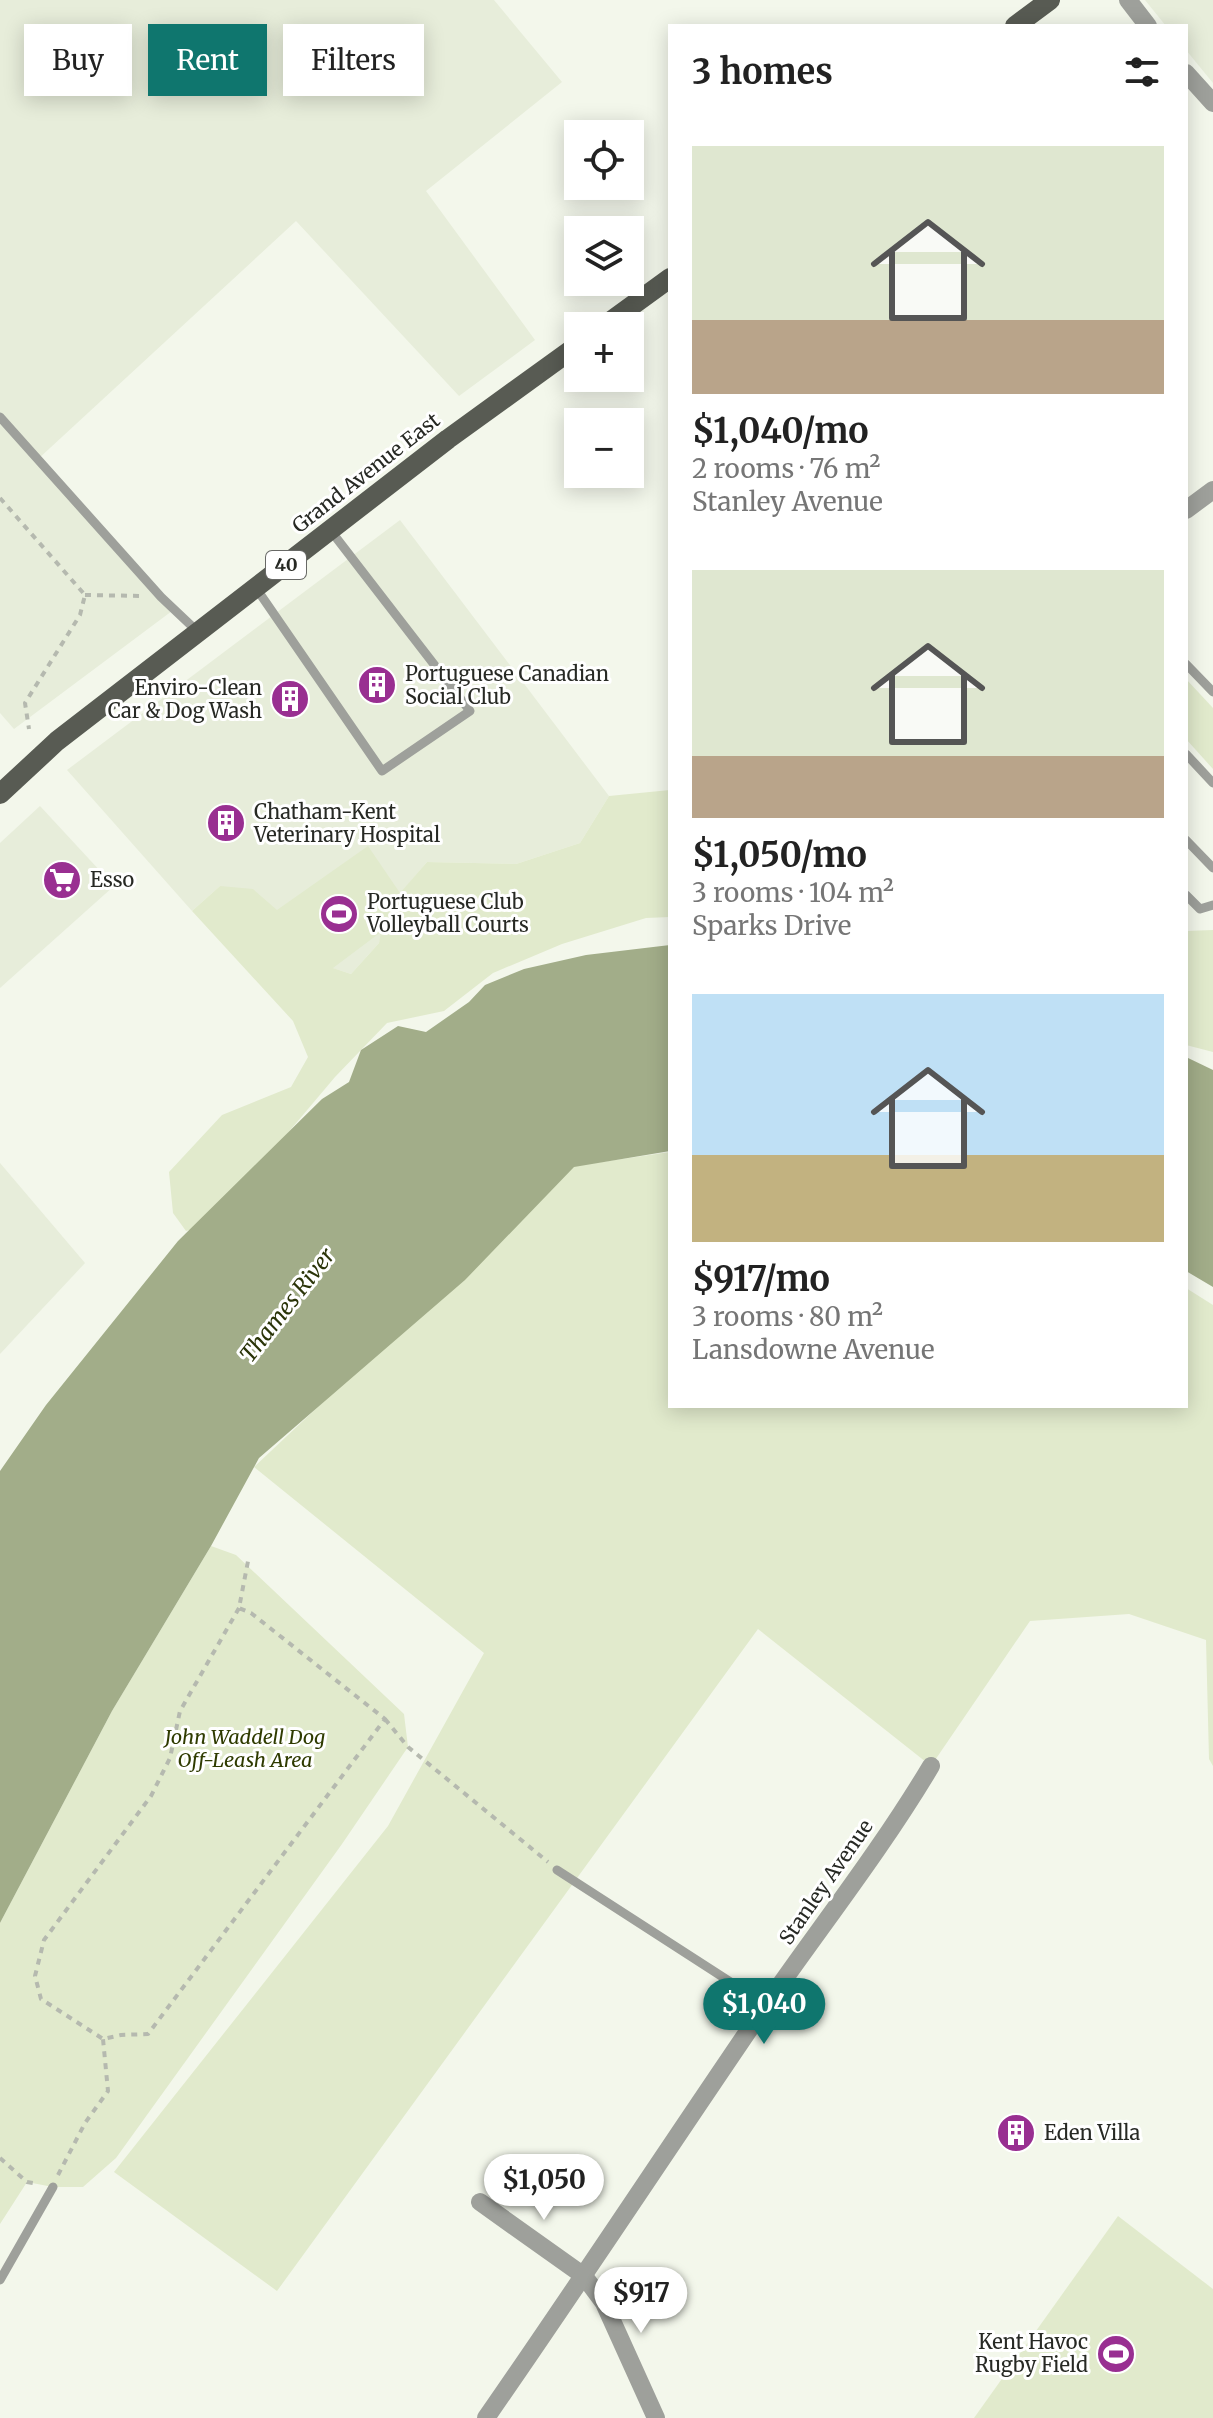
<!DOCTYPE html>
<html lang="en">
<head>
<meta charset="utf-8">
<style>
	:root { --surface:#fff; --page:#f2f2f2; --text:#222; --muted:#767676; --accent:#0f766e }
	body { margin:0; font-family:Merriweather,serif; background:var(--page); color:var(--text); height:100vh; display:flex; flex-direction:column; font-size:30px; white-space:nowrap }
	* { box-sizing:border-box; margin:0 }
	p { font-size:26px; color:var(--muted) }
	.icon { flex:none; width:44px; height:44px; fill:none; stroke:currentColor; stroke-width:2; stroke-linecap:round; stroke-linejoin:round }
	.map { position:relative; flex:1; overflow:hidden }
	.sheet { position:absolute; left:668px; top:24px; width:520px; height:1384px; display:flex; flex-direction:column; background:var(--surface); border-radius:0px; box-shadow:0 4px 20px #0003 }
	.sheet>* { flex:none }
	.top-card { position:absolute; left:24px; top:24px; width:524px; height:72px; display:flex; gap:16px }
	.buttons { position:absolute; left:564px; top:120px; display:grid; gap:16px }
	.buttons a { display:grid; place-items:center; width:80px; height:80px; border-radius:0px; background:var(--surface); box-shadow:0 4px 20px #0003; font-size:40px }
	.price { position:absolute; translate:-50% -68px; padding:0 18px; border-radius:28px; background:#fff; color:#222; font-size:26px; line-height:52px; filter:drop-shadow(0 2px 4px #0008) }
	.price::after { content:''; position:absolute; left:50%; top:48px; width:24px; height:18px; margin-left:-12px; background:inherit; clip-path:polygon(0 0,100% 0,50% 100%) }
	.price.on { background:var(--accent); color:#fff }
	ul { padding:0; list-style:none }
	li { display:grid; align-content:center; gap:16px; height:424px; padding:0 24px }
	li span { display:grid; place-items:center; height:248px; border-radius:0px; color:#555 }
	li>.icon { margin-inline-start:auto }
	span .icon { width:144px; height:144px; fill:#fffc; stroke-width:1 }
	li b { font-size:34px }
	h2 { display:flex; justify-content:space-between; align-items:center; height:96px; padding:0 24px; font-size:34px }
	.pill { padding:0 28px; border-radius:0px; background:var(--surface); box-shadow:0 4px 20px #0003; font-size:28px; line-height:72px }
	.pill.on { background:var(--accent); color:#fff }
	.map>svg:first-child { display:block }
	.built { fill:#e7edda }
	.green { fill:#e1eacc; fill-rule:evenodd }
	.water { fill:#a2ad89 }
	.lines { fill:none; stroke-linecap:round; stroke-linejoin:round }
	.path { stroke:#b5b9af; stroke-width:4; stroke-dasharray:6 6; stroke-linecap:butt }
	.service { stroke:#9ea09b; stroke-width:9 }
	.minor { stroke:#9ea09b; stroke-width:18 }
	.primary { stroke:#585b53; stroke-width:20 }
	.labels { text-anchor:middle; stroke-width:6; stroke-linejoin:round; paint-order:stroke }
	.shield { fill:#fff; stroke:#686966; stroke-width:2 }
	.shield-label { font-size:18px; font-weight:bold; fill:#272924 }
	.street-label { font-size:20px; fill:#272924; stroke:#fff }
	.poi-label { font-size:20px; fill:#272924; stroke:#fff; text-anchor:start }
	.park-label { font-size:20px; font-style:italic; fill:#2f3b00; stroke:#fff }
	.water-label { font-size:22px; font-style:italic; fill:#2a3408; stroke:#fff }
</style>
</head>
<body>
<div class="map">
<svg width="1213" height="2418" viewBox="0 0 1213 2418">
	<rect width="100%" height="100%" fill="#f3f7eb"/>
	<g class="built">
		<polygon points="0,0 494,0 562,82 426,191 535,340 459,396 296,221 37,460 172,611 14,729 0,713"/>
		<polygon points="1145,0 1213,0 1213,83 1186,50 1186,26 1166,26"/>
		<polygon points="400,520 609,796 580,843 516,864 427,862 389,907 379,943 351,974 317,963 220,886 192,911 67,770"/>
		<polygon points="40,806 114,886 0,988 0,843"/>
		<polygon points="0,1163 85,1263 0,1354"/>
	</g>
	<g class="green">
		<polygon points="1186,679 1213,708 1213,769 1186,739"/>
		<path d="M 670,790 L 670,917 L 646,918 L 562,944 L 493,973 L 444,1011 L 387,1023 L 335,1077 L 210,1225 L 186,1231 L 173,1213 L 169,1172 L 222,1115 L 291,1087 L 308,1057 L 293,1021 L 192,911 L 220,886 L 253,889 L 277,910 L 368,846 L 400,893 L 427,862 L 516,864 L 580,843 L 609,796 ZM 381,932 L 379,943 L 351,974 L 333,968 Z"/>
		<polygon points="1213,930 1213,1052 1186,1045 1186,931"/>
		<polygon points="670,1152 670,1406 1186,1406 1186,1288 1213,1305 1213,1766 1209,1759 1206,1640 1129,1614 1030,1621 931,1766 758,1629 277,2291 114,2172 388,1826 484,1653 254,1467 574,1166"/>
		<polygon points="211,1546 236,1555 404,1714 408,1747 342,1844 116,2158 83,2187 53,2187 27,2182 0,2224 0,1923 112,1711"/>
		<polygon points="1118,2216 1213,2289 1213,2418 974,2418"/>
	</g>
	<g class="water">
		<polygon points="670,945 670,1151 574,1167 465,1280 259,1458 211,1546 112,1711 0,1923 0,1471 46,1405 178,1241 322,1099 349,1082 361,1050 398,1026 426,1032 469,1002 485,985 524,969 586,955"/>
		<polygon points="1186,1057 1213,1070 1213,1287 1186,1271"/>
	</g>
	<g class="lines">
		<g class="path">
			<polyline points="0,498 85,595 80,615 25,703 29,729"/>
			<polyline points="85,595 143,596"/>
			<polyline points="239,1608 180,1711 170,1758 151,1796 44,1940 35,1976 41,1999 103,2039 121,2035 148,2034 385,1719 251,1613 239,1608 249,1556"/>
			<polyline points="385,1719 408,1747 548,1862"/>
			<polyline points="0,2158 27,2182 38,2184"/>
			<polyline points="58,2175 85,2123 108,2091 103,2039"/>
		</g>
		<g class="service">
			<polyline points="0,417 161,597 198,632"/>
			<polyline points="256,588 382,771 470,711 331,531"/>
			<polyline points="1186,664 1213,692"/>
			<polyline points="1186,754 1213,783"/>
			<polyline points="1186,840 1213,868"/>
			<polyline points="1186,895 1200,909 1213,905"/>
			<polyline points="557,1870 766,2005"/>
			<polyline points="0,2280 53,2187"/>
		</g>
		<g class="minor">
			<polyline points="1128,0 1148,26"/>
			<polyline points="1186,73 1213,103"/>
			<polyline points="1186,510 1213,490"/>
			<polyline points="480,2202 584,2276 604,2303 656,2418"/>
			<path d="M 486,2418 C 577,2287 665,2153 755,2021 C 813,1936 878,1855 931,1766"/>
		</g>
		<g class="primary">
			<polyline points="1015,26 1050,0"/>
			<polyline points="604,326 670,278"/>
			<polyline points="0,794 57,741 448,439 578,345"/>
		</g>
	</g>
	<defs>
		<symbol id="building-disc" viewBox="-11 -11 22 22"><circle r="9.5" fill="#992f91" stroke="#fff"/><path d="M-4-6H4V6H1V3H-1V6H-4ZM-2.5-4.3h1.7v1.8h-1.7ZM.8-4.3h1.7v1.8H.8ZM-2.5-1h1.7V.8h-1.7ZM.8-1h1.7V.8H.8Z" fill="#fff"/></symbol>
		<symbol id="supermarket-disc" viewBox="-11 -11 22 22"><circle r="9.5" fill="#992f91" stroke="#fff"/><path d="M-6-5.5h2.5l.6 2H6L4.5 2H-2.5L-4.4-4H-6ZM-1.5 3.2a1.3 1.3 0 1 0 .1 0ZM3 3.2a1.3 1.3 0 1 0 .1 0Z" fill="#fff"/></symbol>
		<symbol id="stadium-disc" viewBox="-11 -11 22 22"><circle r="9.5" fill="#992f91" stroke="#fff"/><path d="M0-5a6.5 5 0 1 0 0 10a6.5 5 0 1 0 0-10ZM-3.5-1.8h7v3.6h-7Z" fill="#fff"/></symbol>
	</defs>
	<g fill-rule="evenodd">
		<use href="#building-disc" x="355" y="663" width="44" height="44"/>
		<use href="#building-disc" x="268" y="677" width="44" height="44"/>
		<use href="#building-disc" x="204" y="801" width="44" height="44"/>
		<use href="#supermarket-disc" x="40" y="858" width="44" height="44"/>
		<use href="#stadium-disc" x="317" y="892" width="44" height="44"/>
		<use href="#building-disc" x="994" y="2111" width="44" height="44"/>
		<use href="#stadium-disc" x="1094" y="2332" width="44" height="44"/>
	</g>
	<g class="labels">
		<rect class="shield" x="266" y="551" width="40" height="28" rx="6"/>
		<g class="shield-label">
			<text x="286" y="571">40</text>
		</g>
		<g class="street-label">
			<text transform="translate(366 473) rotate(-38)" y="7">Grand Avenue East</text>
			<text transform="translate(826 1882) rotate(-55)" y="7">Stanley Avenue</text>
		</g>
		<g class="poi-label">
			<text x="405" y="681">Portuguese Canadian<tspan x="405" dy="23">Social Club</tspan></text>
			<text x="262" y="695" text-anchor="end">Enviro-Clean<tspan x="262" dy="23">Car &amp; Dog Wash</tspan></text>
			<text x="254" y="819">Chatham-Kent<tspan x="254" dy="23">Veterinary Hospital</tspan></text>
			<text x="90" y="887">Esso</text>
			<text x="367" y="909">Portuguese Club<tspan x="367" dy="23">Volleyball Courts</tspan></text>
			<text x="1044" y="2140">Eden Villa</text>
			<text x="1088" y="2349" text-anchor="end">Kent Havoc<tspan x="1088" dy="23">Rugby Field</tspan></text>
		</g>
		<g class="park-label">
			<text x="245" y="1744">John Waddell Dog<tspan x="245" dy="23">Off-Leash Area</tspan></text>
		</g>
		<g class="water-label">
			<text transform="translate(287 1305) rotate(-52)" y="8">Thames River</text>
		</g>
	</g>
</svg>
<div class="buttons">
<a><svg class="icon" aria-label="locate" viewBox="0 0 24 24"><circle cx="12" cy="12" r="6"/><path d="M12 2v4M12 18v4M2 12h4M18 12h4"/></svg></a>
<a><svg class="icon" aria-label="layers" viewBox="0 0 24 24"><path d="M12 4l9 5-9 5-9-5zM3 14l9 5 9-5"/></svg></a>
<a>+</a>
<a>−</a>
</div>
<b class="price on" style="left:764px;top:2046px">$1,040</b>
<b class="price" style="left:544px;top:2222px">$1,050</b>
<b class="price" style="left:641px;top:2335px">$917</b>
<div class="top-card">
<a class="pill">Buy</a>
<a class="pill on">Rent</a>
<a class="pill">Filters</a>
</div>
<section class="sheet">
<h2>3 homes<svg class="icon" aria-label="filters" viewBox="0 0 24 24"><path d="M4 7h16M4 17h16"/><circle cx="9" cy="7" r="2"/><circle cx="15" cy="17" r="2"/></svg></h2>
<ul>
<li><span style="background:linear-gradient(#dfe7d0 70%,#b9a48a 0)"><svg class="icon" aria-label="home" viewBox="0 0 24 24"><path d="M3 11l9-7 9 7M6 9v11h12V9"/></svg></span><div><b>$1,040/mo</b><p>2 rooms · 76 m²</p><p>Stanley Avenue</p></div></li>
<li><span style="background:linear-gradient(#dfe7d0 75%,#b9a48a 0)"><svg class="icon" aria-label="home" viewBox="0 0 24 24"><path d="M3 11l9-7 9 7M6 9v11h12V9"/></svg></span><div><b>$1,050/mo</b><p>3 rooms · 104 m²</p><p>Sparks Drive</p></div></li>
<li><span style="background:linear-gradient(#bfe0f5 65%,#c2b280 0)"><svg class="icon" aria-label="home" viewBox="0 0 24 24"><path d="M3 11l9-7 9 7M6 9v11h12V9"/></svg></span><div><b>$917/mo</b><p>3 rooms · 80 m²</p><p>Lansdowne Avenue</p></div></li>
</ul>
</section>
</div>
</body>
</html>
